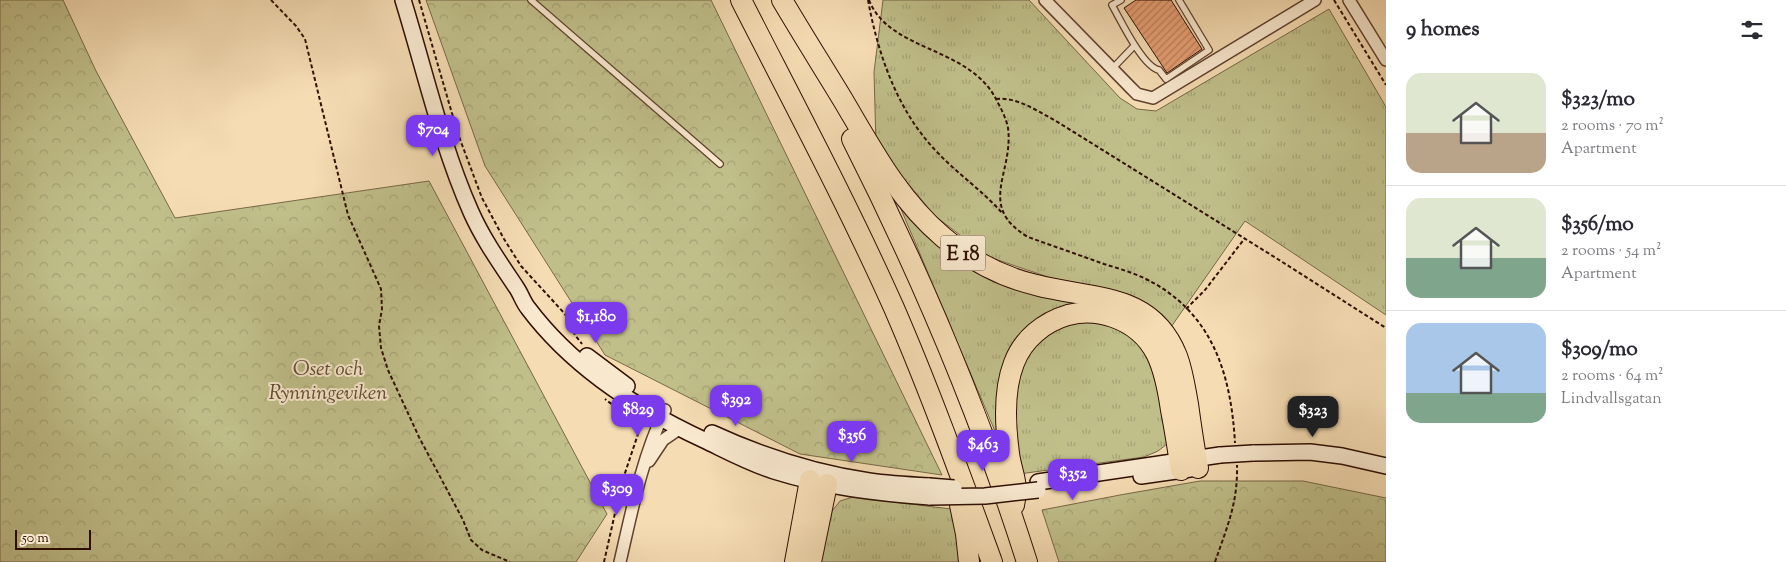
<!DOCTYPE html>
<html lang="en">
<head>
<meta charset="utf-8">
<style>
	:root { --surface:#fff; --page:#f2f2f3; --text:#2b2b33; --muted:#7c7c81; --line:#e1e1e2; --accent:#7c3aed }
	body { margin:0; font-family:"Sorts Mill Goudy",serif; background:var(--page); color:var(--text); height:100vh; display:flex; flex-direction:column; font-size:19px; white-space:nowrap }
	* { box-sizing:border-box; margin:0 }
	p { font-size:16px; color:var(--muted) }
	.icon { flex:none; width:28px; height:28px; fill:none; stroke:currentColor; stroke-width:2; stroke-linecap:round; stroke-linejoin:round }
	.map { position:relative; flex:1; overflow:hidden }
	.side { display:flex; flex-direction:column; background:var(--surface); width:400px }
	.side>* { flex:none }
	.scale { position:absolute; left:15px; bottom:12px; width:76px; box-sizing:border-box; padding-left:5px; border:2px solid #2f0f02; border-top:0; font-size:14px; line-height:18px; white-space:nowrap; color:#2f0f02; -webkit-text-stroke:4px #f8e8ce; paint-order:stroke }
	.price { position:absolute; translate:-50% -42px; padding:0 11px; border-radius:10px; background:var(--accent); color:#fff; font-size:16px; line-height:32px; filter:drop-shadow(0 1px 2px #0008) }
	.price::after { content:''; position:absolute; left:50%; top:30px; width:15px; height:11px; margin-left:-8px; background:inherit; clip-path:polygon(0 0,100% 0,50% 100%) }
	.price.active { background:#222; color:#fff }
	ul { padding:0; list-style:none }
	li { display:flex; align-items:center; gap:15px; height:125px; padding:0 20px }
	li+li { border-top:1px solid var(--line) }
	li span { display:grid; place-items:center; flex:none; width:140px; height:100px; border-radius:15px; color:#555 }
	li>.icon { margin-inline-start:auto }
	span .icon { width:60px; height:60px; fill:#fffc; stroke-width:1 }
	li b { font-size:21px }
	h2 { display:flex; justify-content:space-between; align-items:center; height:60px; padding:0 20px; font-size:21px }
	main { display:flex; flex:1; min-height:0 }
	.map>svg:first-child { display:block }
	.grass { fill:url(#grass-tufts); stroke:#786746 }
	.forest { fill:url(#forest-crowns); stroke:#786746 }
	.building { fill:url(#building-hatch); stroke:#2f0f02 }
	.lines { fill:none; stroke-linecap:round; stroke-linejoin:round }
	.lane-casing { stroke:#60422e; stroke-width:8 }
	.street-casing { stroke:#60422e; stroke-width:14 }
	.secondary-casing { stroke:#2f0f02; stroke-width:18 }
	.highway-casing { stroke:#2f0f02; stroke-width:22 }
	.path { stroke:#2f0f02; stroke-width:2; stroke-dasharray:4 2.5; stroke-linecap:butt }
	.lane { stroke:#f8e8ce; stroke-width:5.5 }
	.street { stroke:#f8e8ce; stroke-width:11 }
	.secondary { stroke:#f8e8ce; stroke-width:15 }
	.highway { stroke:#f5dcb3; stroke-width:20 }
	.secondary-bridge-casing { stroke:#2f0f02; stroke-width:18; stroke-linecap:butt }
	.secondary-bridge { stroke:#f8e8ce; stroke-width:15 }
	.labels { text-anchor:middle; stroke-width:4; stroke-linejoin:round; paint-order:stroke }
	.shield { fill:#f8e8ce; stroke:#6b503f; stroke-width:1 }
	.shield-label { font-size:20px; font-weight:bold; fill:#2f0f02 }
	.park-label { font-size:21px; font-style:italic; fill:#624d32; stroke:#f8e8ce }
</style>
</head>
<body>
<main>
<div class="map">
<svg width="1386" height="562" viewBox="0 0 1386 562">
	<defs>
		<pattern id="grass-tufts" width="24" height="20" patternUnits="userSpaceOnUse" patternTransform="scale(1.25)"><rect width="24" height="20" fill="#c0bf8a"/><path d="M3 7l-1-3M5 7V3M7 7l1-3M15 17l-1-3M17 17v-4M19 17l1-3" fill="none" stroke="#a5a375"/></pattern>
		<pattern id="forest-crowns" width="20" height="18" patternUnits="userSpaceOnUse" patternTransform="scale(1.25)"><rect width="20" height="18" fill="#c0bf8a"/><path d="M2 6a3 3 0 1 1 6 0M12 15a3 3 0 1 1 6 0" fill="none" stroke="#a5a375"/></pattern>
		<pattern id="building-hatch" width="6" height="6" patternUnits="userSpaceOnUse" patternTransform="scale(1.25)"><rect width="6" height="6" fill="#e59f73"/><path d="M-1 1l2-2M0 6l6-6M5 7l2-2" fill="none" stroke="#ba805c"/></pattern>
	</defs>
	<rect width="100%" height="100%" fill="#f5dcb3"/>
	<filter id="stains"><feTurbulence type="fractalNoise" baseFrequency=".004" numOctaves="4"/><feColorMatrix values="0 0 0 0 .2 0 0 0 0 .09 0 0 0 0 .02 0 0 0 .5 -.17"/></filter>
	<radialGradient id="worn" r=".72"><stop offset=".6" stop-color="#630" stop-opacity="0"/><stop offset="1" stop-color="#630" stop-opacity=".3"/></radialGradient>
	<g class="grass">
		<polygon points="883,0 1029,0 1120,98 1137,109 1156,111 1329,9 1386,107 1386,315 1245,221 1171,327 1131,295 1054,279 989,257 935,216 876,145 874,72"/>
		<polygon points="898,202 942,246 1102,305 1013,349 1003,450"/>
		<polygon points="1085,319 1111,323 1134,336 1158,375 1167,444 1158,451 1144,457 1019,474 1013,401 1019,368 1034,343 1057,326"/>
		<polygon points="853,497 951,509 960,549 960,562 820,562 832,511 840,501"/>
	</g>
	<g class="forest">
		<polygon points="0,0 63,0 96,71 175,218 429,181 607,514 576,562 0,562"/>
		<polygon points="426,0 711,0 942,475 800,454 605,355 485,166"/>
		<polygon points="1200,481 1303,481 1386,498 1386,562 1059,562 1042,510 1120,495"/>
	</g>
	<polygon class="building" points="1136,0 1171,0 1202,49 1167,73 1124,8"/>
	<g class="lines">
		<defs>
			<g id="lane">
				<polyline points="531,0 720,164"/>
				<path d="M 1121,0 L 1112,5 C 1121,21 1143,67 1159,70 L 1166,79 L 1209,50 L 1179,0"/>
				<polyline points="1112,69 1134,46"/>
			</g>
			<g id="street">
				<polyline points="1045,0 1130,87 1137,94 1153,98 1315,0"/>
				<polyline points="1349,0 1386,60"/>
				<polyline points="649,461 663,440 679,429"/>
				<path d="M 620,562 C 632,510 642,458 665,410"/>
			</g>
			<g id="secondary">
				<path d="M 403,0 C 425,71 441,144 471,212 C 483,239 500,263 516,287 C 521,294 523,302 528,308 C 573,368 637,409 704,440 C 727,451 749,463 774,471 C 825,487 877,493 930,497"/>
				<polyline points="587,356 627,386"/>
				<path d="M 712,433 C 762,456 814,473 869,481 C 889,484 909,485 929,486"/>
				<polyline points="1253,453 1310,452 1342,456 1386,466"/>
				<polyline points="1141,476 1190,469"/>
				<polyline points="1038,482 1220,455"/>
			</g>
			<g id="highway">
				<path d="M 741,0 C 793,102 847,203 894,308 C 930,391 961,477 992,562"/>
				<path d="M 782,0 C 802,34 823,67 843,100 C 872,149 899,200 943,237 C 970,260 1002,277 1036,285 C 1092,300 1151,291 1177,356 C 1183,372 1185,388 1188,404 C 1191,426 1194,447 1198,468"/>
				<path d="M 852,139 C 921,275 981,417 1027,562"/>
				<polyline points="960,505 966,534 969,562"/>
				<path d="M 1014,505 C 1015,500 1016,495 1016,490 C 1016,478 1010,465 1009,453 C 1005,424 1003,391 1014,363 C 1023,339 1044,322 1068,315 C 1083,311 1099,312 1113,317 C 1157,332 1165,369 1171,410 C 1175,430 1178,450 1181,470"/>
				<polyline points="795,562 810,480"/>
				<polyline points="811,562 827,484"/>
			</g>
		</defs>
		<use href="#lane" class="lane-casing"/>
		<use href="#street" class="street-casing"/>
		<use href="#secondary" class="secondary-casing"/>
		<use href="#highway" class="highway-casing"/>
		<g class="path">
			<polyline points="271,0 296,26 305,39 348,215 381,289 382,309 379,326 381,348 388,370 419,437 463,520 471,540 482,550 510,562"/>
			<polyline points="419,0 458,134 482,198 504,239 521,266 565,314 575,335 582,344"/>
			<path d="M 868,0 C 878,55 898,113 939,154 C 959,175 984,192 1003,214"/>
			<path d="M 869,0 C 889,51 966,46 995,97 C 1000,107 1006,117 1008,128 C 1014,173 976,206 1028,237 C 1053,246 1079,255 1104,264 C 1117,268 1131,272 1144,278 C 1212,311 1231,373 1235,443"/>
			<polyline points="1334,0 1386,85"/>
			<path d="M 996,99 C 1018,97 1037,111 1056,121 L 1276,258 L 1386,328"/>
			<polyline points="1186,309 1205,290 1245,238"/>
			<path d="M 604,562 L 622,482 L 639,431 C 638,417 615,408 605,399"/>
			<path d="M 1215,562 C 1227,527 1238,503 1237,465"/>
		</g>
		<use href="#lane" class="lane"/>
		<use href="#street" class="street"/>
		<use href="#secondary" class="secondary"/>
		<use href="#highway" class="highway"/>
		<defs>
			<g id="secondary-bridge">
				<polyline points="1220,455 1253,453"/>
				<polyline points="929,486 954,488"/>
				<polyline points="930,497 985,496 1038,490"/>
			</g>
		</defs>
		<use href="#secondary-bridge" class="secondary-bridge-casing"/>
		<use href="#secondary-bridge" class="secondary-bridge"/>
	</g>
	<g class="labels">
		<rect class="shield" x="940.5" y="235.5" width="45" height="35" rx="4"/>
		<g class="shield-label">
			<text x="963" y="260">E 18</text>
		</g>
		<g class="park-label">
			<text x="328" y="375">Oset och<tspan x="328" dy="24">Rynningeviken</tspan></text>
		</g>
	</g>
	<rect width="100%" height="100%" filter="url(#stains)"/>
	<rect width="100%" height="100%" fill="url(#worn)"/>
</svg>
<div class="scale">50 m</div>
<b class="price" style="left:433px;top:157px">$704</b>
<b class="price" style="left:596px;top:344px">$1,180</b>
<b class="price" style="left:736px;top:427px">$392</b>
<b class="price" style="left:638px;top:437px">$829</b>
<b class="price active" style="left:1313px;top:438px">$323</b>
<b class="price" style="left:852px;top:463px">$356</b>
<b class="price" style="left:983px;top:472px">$463</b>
<b class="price" style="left:1073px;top:501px">$352</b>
<b class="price" style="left:617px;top:516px">$309</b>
</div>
<section class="side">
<h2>9 homes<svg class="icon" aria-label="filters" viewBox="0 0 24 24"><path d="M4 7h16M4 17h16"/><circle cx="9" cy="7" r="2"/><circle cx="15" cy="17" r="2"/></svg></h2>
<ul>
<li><span style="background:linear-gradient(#dfe7d0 60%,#b9a48a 0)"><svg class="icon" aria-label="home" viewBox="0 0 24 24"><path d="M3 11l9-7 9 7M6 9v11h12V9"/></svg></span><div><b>$323/mo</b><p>2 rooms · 70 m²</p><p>Apartment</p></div></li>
<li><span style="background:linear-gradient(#dfe7d0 60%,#7fa58c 0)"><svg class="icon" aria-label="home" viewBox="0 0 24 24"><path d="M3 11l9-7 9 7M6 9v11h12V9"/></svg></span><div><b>$356/mo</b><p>2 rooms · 54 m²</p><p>Apartment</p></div></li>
<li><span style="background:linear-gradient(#a9c7e8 70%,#7fa58c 0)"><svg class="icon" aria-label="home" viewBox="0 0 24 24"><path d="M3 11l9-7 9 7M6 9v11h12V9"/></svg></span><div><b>$309/mo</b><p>2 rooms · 64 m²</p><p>Lindvallsgatan</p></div></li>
</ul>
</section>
</main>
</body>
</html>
